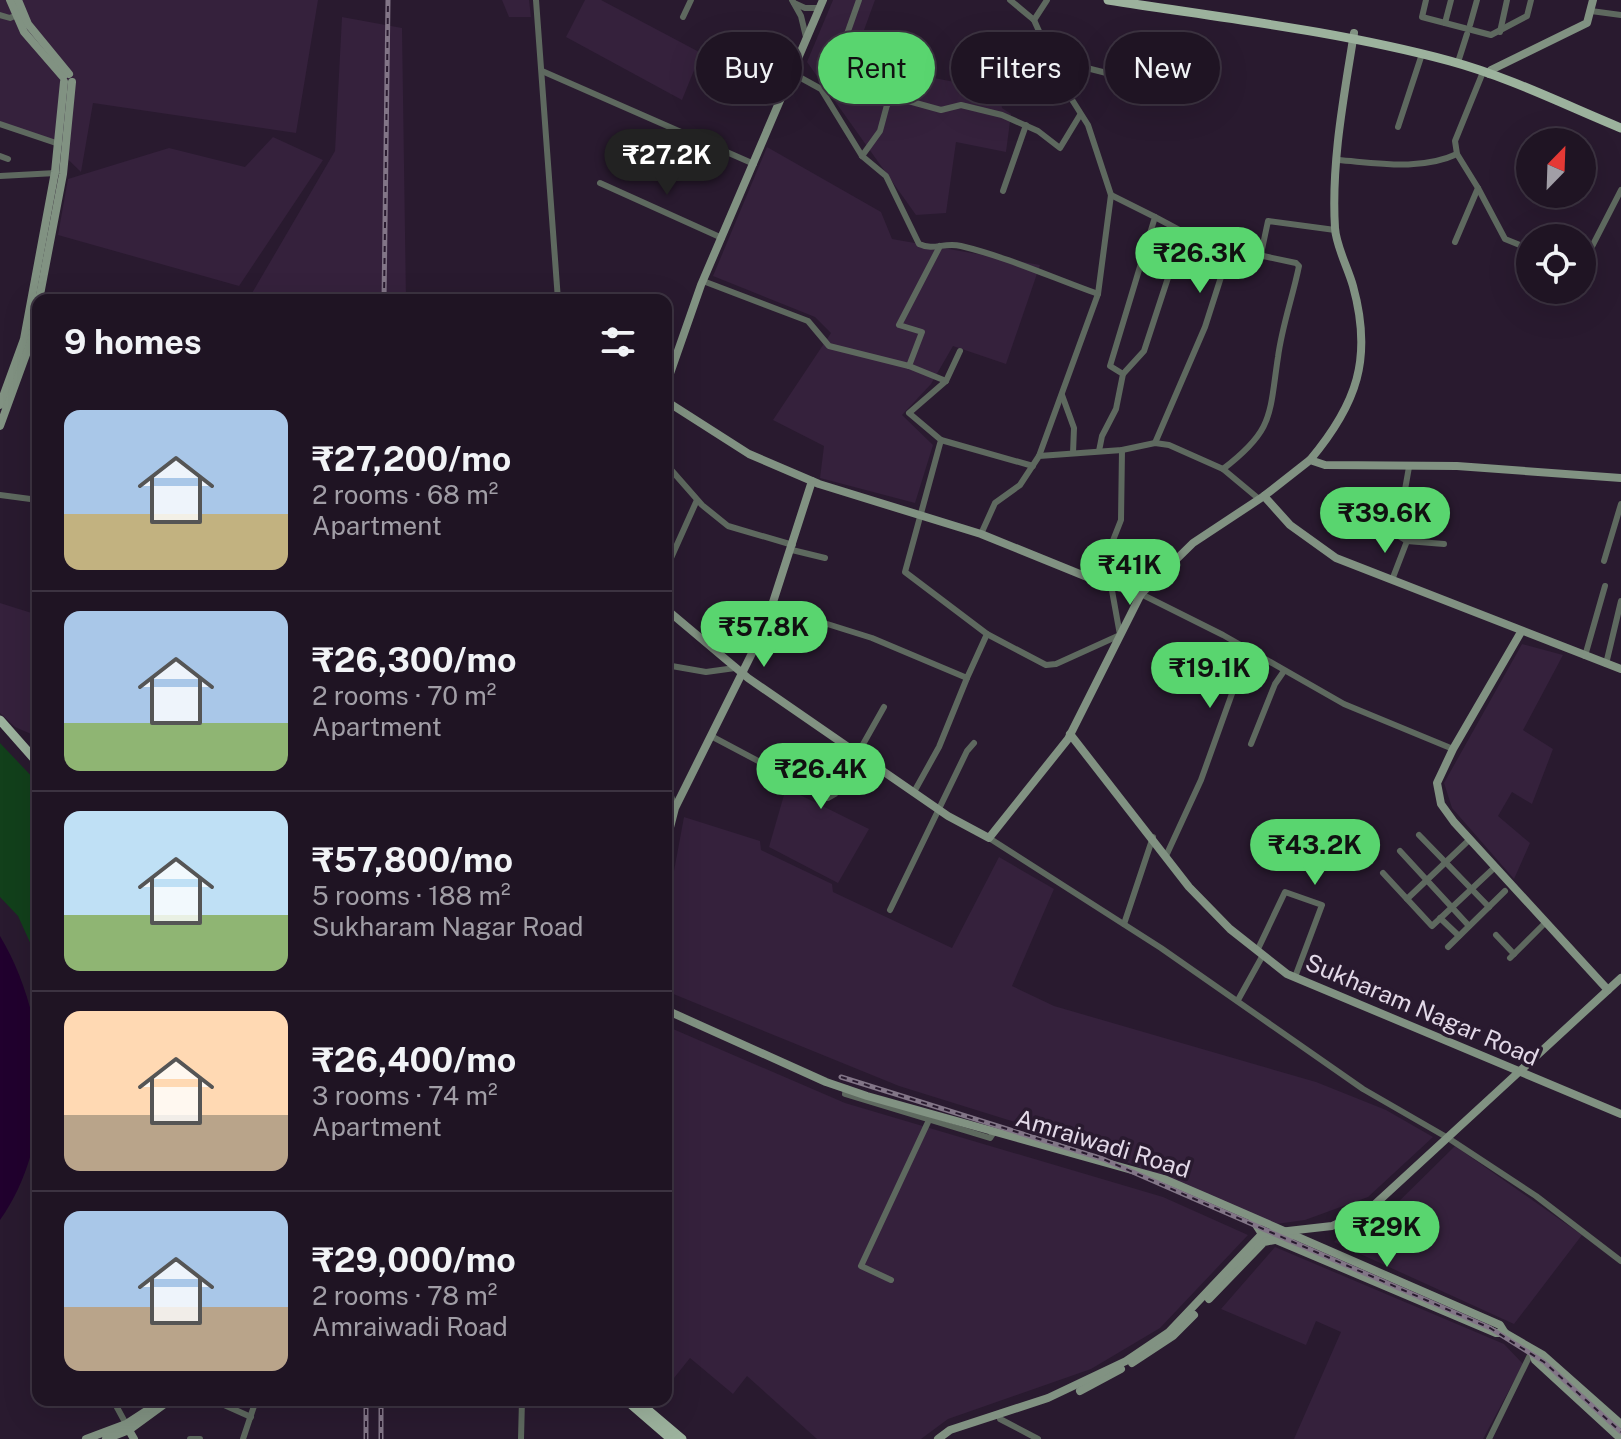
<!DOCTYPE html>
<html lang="en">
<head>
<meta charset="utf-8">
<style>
	:root { --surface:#1f1423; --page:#271d2b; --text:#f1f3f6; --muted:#a19ea6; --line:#3c3341; --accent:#59d56f }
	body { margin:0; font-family:"Public Sans",sans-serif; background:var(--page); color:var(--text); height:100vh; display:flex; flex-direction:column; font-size:30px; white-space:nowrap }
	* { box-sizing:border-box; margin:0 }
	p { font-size:26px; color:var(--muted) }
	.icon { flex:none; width:44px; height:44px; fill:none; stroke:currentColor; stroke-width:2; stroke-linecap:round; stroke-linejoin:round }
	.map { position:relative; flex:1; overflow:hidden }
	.side { position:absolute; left:32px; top:294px; width:640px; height:1112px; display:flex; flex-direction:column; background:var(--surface); border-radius:16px; box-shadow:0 8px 32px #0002,0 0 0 2px var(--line) }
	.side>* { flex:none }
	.top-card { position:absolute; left:696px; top:32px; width:760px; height:72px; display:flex; gap:16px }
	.needle { width:52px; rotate:23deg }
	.fabs { position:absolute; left:1516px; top:128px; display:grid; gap:16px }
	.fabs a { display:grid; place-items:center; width:80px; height:80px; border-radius:50%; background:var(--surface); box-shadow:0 8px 32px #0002,0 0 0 2px var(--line); font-size:40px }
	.price { position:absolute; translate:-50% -68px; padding:0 18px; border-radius:28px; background:var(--accent); color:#111; font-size:26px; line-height:52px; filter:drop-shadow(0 2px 4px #0008) }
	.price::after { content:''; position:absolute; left:50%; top:48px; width:24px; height:18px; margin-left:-12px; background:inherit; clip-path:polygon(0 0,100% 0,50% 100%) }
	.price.selected { background:#222; color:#fff }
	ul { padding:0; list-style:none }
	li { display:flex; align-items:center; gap:24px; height:200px; padding:0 32px }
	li+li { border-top:2px solid var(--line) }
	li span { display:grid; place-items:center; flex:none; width:224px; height:160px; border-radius:16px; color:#555 }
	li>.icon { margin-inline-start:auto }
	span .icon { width:96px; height:96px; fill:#fffc; stroke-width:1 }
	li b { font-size:34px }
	h2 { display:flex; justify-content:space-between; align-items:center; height:96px; padding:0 32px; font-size:34px }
	.chip { padding:0 28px; border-radius:36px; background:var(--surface); box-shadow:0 8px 32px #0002,0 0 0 2px var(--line); font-size:28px; line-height:72px }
	.chip.selected { background:var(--accent); color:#111 }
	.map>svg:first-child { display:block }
	.built { fill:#35213c }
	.green { fill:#12401b }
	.water { fill:#21002e }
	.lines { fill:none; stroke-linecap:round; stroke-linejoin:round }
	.street { stroke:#5e695f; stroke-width:6 }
	.secondary { stroke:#819282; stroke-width:8 }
	.primary { stroke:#9cb29d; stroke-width:9 }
	.rail-casing { stroke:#827587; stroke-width:5 }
	.rail { stroke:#291a2f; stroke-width:2; stroke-dasharray:6; stroke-linecap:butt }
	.labels { text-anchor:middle; stroke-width:7; stroke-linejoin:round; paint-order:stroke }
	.street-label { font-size:24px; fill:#e3d9e8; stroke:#291a2f }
</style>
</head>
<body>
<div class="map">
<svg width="1621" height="1439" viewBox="0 0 1621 1439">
	<rect width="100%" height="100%" fill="#291a2f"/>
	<g class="built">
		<polygon points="0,0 318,0 296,133 93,103 81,172 47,139 0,126"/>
		<polygon points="502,0 529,0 531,17 509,17"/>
		<polygon points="585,0 601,0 701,53 682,100 566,37"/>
		<polygon points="833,0 875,0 860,41 904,59 909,73 1000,91 1002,108 1011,114 1006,152 956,142 946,213 916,215 807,62"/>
		<polygon points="342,17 402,28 406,300 248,300 335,151"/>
		<polygon points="273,137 323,160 239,286 58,235 68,179 169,148 245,167"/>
		<polygon points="767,147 881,212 892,239 1040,265 1006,364 953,346 931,384 902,415 933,445 915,503 820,478 824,446 773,420 831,333 815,317 713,276"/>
		<polygon points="0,603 38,615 38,737 15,727 0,713"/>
		<polygon points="1522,644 1563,655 1523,730 1553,749 1532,804 1512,792 1498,816 1530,843 1514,879 1452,808 1444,783"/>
		<polygon points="786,788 869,829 838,883 769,847"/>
		<polygon points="684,817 760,841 761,850 832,884 833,892 952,948 999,857 1054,889 1012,986 1054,1006 1316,1082 1386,1110 1433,1137 1368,1197 1305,1220 1276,1224 1073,1140 899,1086 666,991 666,914"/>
		<polygon points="666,1026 845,1103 1163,1197 1248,1235 1160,1328 1091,1369 948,1419 921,1439 817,1439 747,1376 733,1394 690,1358 666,1388"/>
		<polygon points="1455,1146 1582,1235 1514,1324 1334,1242 1345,1231 1379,1221"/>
		<polygon points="1275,1247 1504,1344 1523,1364 1483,1439 1294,1439 1341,1332 1316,1321 1306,1345 1221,1309"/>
	</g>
	<polygon class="green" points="0,743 38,783 38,960 18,916 0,897"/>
	<path class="water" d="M 0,936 C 49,1018 58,1138 0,1220 Z"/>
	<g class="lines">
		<g class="street">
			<polyline points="536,0 558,300"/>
			<polyline points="792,0 801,16 806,37"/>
			<polyline points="859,0 841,51 887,105 880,131 862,156"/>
			<polyline points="1010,0 1034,20 1064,87 1088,125 1111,195 1098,294 1039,456"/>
			<polyline points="1426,0 1422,17 1491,35 1527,16 1531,0"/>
			<polyline points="794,3 805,8 819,8"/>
			<polyline points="1591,11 1621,15"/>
			<polyline points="0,15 10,18 19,14"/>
			<polyline points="683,17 691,0"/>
			<polyline points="1034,20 1047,0"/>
			<polyline points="1445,23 1451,0"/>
			<polyline points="1470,25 1477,0"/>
			<polyline points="1500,32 1507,0"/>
			<polyline points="1051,59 1170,89"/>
			<polyline points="1459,59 1467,34"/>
			<polyline points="542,71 754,164"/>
			<path d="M 792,73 L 821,89 L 862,156 L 886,176 L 919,244 C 934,251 944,242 961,246 C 1007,257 1053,278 1098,294"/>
			<polyline points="887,105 894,97 941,110 961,105 1002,115 1038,131 1060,148 1080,115"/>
			<polyline points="0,124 59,144"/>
			<polyline points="1398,127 1422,54"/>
			<polyline points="0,156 8,159"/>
			<path d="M 1338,160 C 1377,163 1421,171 1457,154"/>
			<polyline points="0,176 56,173"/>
			<polyline points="600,183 722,238"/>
			<polyline points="1478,188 1505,239 1530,249"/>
			<polyline points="1003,191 1026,125"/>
			<polyline points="1155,217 1183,232"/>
			<polyline points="1455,242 1478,188 1457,154 1455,141 1483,72"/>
			<polyline points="940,246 899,325 922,332 909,366 946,381"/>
			<polyline points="1261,254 1268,221 1335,230"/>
			<polyline points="1582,266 1621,190"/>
			<polyline points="703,281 808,321 829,346 909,366"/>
			<polyline points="960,351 946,381 909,413 941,440 905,572 987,634 1046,665 1056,664 1120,635 1111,585"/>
			<polyline points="1123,374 1144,351 1183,232 1230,249"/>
			<polyline points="1062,395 1074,428 1073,453"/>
			<polyline points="941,440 1033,466"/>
			<path d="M 1155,443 L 1205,327 L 1230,249 L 1296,263 L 1299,266 C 1293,296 1282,326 1278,357 C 1269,416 1274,430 1223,469"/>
			<polyline points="1099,451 1102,436 1116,409 1123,374 1110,366 1155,217 1111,195"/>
			<polyline points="666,464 702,505 728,526 793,545"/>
			<polyline points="1409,467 1397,535 1407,541 1444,544"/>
			<polyline points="0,495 38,500"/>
			<polyline points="981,534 995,503 1020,485 1039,456 1122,450 1155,443 1169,445 1223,469 1259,499"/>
			<polyline points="792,550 825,558"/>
			<polyline points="671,558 697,500"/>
			<polyline points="1604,561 1621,504"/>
			<polyline points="1392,580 1407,541"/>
			<polyline points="1097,581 1121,520 1122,450"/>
			<polyline points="1141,594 1223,635 1344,704 1453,749"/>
			<polyline points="773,607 872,638 967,678 987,634"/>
			<polyline points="1585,656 1605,586"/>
			<polyline points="1606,664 1621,601"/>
			<polyline points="666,665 706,672 735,668"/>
			<polyline points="711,736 828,798 835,794 884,707"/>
			<polyline points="1251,744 1275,684 1284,671"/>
			<polyline points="666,781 675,808"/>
			<polyline points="914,792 939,747 967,678"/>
			<polyline points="1419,835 1489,907"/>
			<polyline points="989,838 1161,948 1363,1089 1448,1138 1536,1196 1621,1261"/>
			<polyline points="1400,851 1469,926"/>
			<polyline points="1166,856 1201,780 1248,649"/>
			<polyline points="1383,873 1432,926 1494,868"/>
			<polyline points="1407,899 1469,840"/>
			<polyline points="890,910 967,751 974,743"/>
			<polyline points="1440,918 1459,936"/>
			<polyline points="1124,924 1153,837"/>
			<polyline points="1496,935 1514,954"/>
			<polyline points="1448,947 1505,891"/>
			<polyline points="1257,951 1285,892 1322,905 1295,977"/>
			<polyline points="1510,958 1545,923"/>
			<polyline points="1238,1000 1263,955"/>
			<polyline points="846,1088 845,1094 990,1138 994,1132"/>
			<polyline points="891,1280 861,1266 929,1120"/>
			<polyline points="113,1400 126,1424"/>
			<polyline points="213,1400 251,1417"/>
			<polyline points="999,1415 1000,1419 1038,1439"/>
			<polyline points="190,1439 200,1439"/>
			<polyline points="243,1439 256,1400"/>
			<polyline points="521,1439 522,1400"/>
			<polyline points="1489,1439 1532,1351"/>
		</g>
		<g class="secondary">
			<polyline points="10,0 24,32 63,77"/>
			<polyline points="18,0 28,24 69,74"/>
			<polyline points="1489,74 1491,70 1587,23 1593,0"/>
			<polyline points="39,300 63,174 72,82"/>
			<polyline points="666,385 701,285 823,0"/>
			<polyline points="666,401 749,454 819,484 981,534 1097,581 1141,594"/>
			<polyline points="0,405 24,339 55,172 64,82"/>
			<polyline points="0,426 31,341 38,306"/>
			<path d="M 1310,460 C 1357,404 1373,358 1353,286 C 1348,268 1336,246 1335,228 C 1331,163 1344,96 1354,33"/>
			<polyline points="1264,496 1290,525 1336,558 1621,669"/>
			<polyline points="666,609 748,678 948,816 989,838 1068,739 1141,594 1193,543 1264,496 1310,460 1325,465 1457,466 1621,478"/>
			<polyline points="1521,632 1453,749 1437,783 1441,804 1454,822 1608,990"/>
			<polyline points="1070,734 1189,887 1230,929 1287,974 1621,1114"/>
			<polyline points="666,843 675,808 765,627 812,481"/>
			<polyline points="666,1010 826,1082 867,1096 1164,1179 1206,1197 1500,1325 1505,1333 1543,1355 1621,1424"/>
			<polyline points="1253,1220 1262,1234 1496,1333 1505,1333"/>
			<polyline points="1209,1299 1264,1242 1290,1237"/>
			<polyline points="1532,1351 1535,1360 1621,1439"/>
			<polyline points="1132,1363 1173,1336 1194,1315"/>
			<polyline points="1080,1391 1121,1369"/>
			<polyline points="126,1425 134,1439"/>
			<polyline points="86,1439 126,1424 163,1400"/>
			<polyline points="106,1439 129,1430 170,1400"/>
			<polyline points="938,1439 950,1430 1048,1398 1126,1361 1169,1332 1262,1234 1332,1226 1372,1207 1621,978"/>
		</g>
		<g class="primary">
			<path d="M 1108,0 C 1223,18 1338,31 1450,61 C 1509,77 1565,105 1621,128"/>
			<polyline points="0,720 38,763"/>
			<polyline points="626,1400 671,1439"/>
			<polyline points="636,1400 682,1439"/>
		</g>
		<defs>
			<g id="rail">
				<polyline points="384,300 388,0"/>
				<polyline points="841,1077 1103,1159 1490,1328 1544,1362 1621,1432"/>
				<polyline points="366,1439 366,1400"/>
				<polyline points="381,1439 381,1400"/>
			</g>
		</defs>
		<use href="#rail" class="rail-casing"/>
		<use href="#rail" class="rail"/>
	</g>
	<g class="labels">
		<g class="street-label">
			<text transform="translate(1422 1010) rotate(23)" y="8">Sukharam Nagar Road</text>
			<text transform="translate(1103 1144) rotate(17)" y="8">Amraiwadi Road</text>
		</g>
	</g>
</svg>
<div class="fabs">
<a><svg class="needle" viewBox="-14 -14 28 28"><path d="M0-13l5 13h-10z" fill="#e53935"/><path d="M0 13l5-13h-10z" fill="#a19ea6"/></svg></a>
<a><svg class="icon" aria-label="locate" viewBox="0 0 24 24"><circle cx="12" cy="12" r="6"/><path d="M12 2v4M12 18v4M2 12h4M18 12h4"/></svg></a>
</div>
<b class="price selected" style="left:667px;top:197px">₹27.2K</b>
<b class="price" style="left:1200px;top:295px">₹26.3K</b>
<b class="price" style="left:1385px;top:555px">₹39.6K</b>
<b class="price" style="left:1130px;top:607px">₹41K</b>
<b class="price" style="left:764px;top:669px">₹57.8K</b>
<b class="price" style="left:1210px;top:710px">₹19.1K</b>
<b class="price" style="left:821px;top:811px">₹26.4K</b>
<b class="price" style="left:1315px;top:887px">₹43.2K</b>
<b class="price" style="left:1387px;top:1269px">₹29K</b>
<div class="top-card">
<a class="chip">Buy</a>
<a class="chip selected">Rent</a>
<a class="chip">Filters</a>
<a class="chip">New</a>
</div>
<section class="side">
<h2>9 homes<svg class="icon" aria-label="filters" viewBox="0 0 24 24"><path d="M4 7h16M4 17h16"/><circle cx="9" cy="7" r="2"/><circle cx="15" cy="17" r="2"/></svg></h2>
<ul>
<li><span style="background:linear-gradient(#a9c7e8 65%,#c2b280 0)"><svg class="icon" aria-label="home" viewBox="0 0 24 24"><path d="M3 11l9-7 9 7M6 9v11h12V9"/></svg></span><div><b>₹27,200/mo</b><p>2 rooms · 68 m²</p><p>Apartment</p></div></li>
<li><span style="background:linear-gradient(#a9c7e8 70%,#8fb573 0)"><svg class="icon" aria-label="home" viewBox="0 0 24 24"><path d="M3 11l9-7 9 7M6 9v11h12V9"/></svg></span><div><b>₹26,300/mo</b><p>2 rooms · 70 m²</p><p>Apartment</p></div></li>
<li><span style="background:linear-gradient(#bfe0f5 65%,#8fb573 0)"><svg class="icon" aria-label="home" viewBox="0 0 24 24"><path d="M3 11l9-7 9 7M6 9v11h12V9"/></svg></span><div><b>₹57,800/mo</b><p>5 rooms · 188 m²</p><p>Sukharam Nagar Road</p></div></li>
<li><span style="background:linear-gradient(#ffd9b3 65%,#b9a48a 0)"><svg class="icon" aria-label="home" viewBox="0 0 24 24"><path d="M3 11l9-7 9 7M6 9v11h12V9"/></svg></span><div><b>₹26,400/mo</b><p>3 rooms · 74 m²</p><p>Apartment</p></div></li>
<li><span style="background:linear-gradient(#a9c7e8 60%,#b9a48a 0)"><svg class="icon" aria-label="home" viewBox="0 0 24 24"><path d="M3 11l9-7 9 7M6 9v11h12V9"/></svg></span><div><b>₹29,000/mo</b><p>2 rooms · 78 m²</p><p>Amraiwadi Road</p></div></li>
</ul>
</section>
</div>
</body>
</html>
